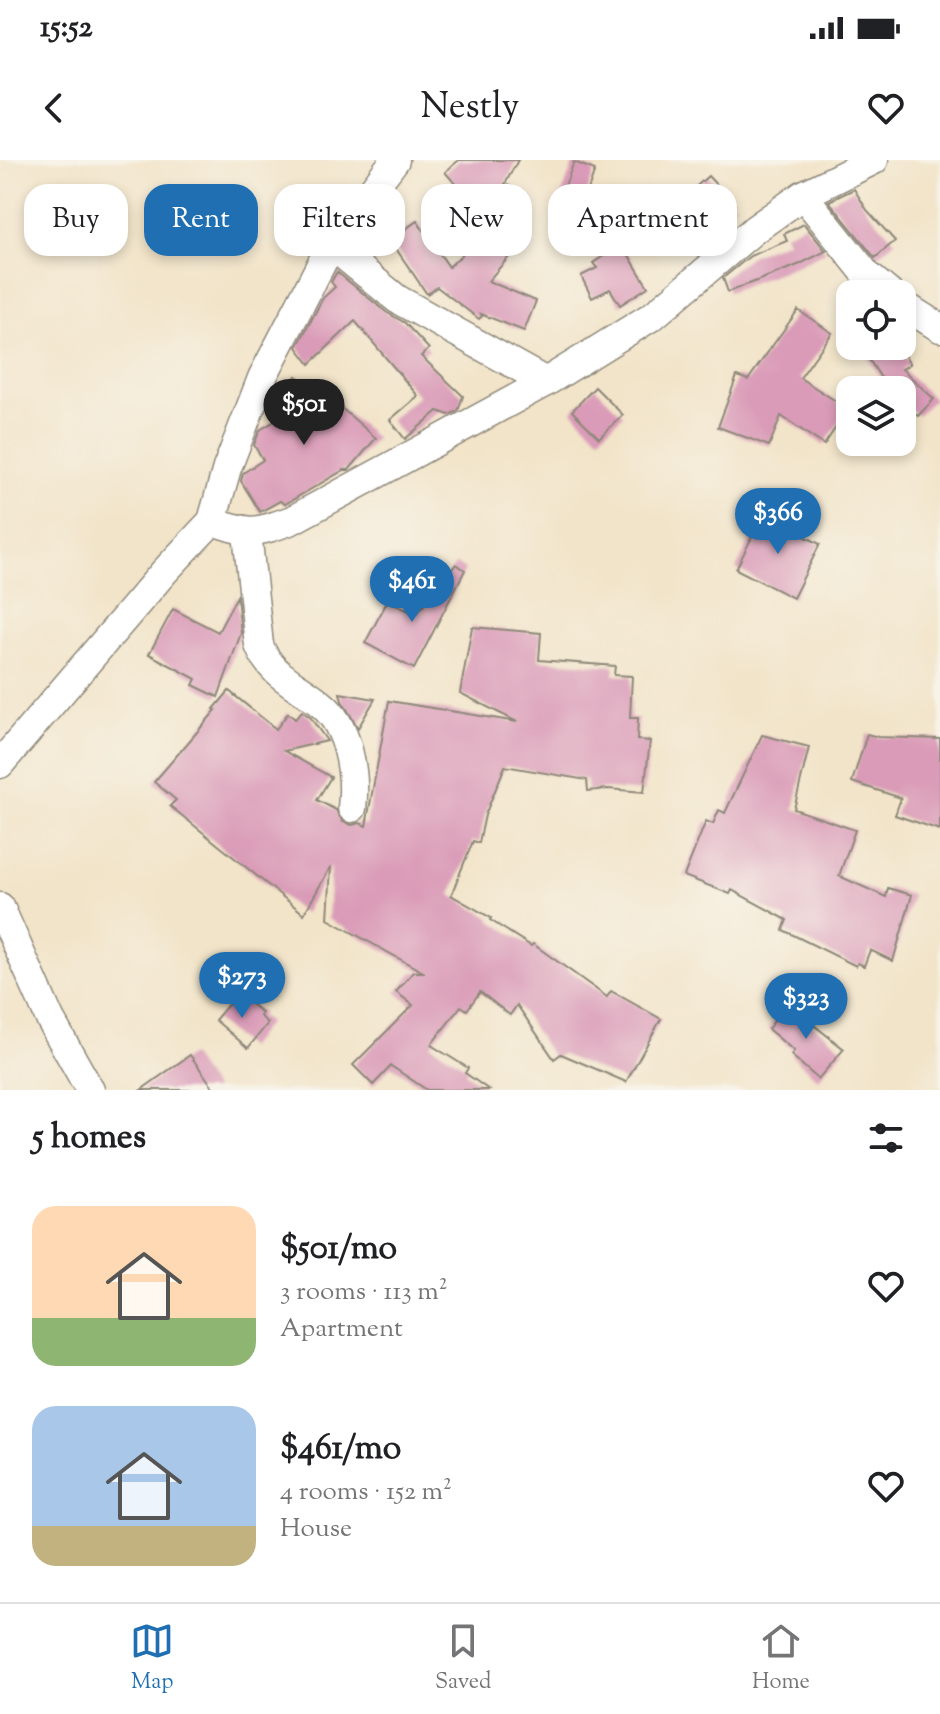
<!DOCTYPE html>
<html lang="en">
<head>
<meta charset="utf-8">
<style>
	:root { --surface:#fff; --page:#f6f6f6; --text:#202124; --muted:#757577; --line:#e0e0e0; --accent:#1f6fb2 }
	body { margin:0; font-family:"Sorts Mill Goudy",serif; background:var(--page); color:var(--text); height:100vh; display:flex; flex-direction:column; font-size:30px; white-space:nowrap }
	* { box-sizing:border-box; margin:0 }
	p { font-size:26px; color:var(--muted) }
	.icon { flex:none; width:44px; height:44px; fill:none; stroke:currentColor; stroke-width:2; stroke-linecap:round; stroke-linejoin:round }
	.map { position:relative; height:930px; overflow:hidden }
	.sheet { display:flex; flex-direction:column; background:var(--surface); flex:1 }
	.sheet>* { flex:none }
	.banner { position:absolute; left:24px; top:24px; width:892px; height:72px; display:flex; gap:16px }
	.controls { position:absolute; left:836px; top:120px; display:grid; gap:16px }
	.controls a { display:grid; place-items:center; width:80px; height:80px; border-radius:16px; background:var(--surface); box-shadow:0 4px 12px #0003; font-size:40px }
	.price { position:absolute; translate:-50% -68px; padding:0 18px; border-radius:28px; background:var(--accent); color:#fff; font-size:26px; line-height:52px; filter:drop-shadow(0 2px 4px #0008) }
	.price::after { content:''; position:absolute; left:50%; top:48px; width:24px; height:18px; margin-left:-12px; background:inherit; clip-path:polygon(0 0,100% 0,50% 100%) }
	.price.selected { background:#222; color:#fff }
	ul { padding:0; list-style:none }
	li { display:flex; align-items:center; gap:24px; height:200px; padding:0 32px }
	li span { display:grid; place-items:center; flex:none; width:224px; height:160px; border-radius:24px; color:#555 }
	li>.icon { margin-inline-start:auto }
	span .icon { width:96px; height:96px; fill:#fffc; stroke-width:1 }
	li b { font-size:34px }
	h2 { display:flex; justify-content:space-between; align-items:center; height:96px; padding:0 32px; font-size:34px }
	.pill { padding:0 28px; border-radius:24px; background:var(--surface); box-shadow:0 4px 12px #0003; font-size:28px; line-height:72px }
	.pill.selected { background:var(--accent); color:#fff }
	.status { display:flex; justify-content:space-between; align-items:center; height:56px; padding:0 40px; background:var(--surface); direction:ltr }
	.status svg { height:22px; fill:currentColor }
	header { display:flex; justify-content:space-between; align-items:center; height:104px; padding:0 32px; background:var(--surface); font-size:36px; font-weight:600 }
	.menu { display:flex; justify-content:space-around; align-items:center; height:112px; border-top:2px solid var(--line); background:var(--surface); font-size:22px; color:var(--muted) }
	.menu a { display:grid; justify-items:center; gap:4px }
	.menu .selected { color:var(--accent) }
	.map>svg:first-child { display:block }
	.building { fill:#da9bb8 }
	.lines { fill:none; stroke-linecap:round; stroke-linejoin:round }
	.street-casing { stroke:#8e887a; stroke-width:31 }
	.street { stroke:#fff; stroke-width:28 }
</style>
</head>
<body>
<div class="status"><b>15:52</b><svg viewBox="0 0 49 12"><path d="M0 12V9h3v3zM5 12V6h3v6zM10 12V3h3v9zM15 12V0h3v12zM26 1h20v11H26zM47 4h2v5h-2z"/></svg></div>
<header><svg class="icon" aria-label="back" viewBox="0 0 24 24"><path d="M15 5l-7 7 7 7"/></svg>Nestly<svg class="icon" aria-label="heart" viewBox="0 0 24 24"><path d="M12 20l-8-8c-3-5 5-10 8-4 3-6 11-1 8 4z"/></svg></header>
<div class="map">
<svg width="940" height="930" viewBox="0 0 940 930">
	<rect width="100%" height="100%" fill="#f7f3e8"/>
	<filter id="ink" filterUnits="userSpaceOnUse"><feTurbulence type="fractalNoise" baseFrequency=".0125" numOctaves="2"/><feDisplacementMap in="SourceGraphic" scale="16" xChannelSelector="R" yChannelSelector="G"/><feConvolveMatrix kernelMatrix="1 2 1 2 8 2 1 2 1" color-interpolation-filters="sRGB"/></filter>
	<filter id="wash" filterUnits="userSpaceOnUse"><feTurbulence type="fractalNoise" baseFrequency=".006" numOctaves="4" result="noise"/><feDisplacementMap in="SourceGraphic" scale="32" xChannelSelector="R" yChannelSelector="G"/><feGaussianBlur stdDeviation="1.8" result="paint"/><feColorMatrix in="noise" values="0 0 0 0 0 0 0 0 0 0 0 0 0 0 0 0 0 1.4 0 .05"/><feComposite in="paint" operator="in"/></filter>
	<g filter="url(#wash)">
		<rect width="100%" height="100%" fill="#f2e4c9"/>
		<g id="blocks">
			<g class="building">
				<polygon points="459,0 518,0 505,24 526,34 514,56 458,27 445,12"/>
				<polygon points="574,2 595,10 582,47 560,39"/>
				<polygon points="708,16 735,45 717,61 690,32"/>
				<polygon points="854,29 867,50 895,81 875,98 829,41"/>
				<polygon points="417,61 449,107 492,66 514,91 488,121 536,141 524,171 481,154 482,156 479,159 437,127 427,134 390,80"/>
				<polygon points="804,64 826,91 798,105 728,132 723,118 750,96 787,81 784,74"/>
				<polygon points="622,84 648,127 620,145 610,129 592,138 581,116 597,108 593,103"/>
				<polygon points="337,112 386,152 405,163 429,189 421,196 463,236 458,251 449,255 438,251 405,279 390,260 418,236 355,161 310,204 297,187 323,138 335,127 331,122"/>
				<polygon points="798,150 832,173 800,218 848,249 824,285 781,256 769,286 718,267 737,216 748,220"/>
				<polygon points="860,186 898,186 910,204 902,209 934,239 918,256 902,241 902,230 889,230"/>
				<polygon points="296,216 339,246 376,278 349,310 344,310 285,344 280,341 260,352 241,321 243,313 263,300 254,285 260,270 288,253 277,246"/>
				<polygon points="595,227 623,255 599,278 572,251"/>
				<polygon points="763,355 820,384 793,438 736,409"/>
				<polygon points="456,404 465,410 414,509 365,483 388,440 416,455"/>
				<polygon points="237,436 241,473 218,537 193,525 196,519 149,494 173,449 218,472"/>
				<polygon points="472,467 541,473 539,500 615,506 614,515 632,516 630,558 638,558 637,580 650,581 644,632 608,629 588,631 587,620 505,606 485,655 479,683 473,681 451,735 491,758 490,760 531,786 533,784 607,837 611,831 661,859 626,922 561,894 554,899 517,845 510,855 480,832 467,850 461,846 431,885 468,908 465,913 489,930 427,930 391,906 373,925 353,905 413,845 396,832 413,812 423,812 328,759 331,706 304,754 170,646 176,640 154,622 216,550 214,549 229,531 276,569 288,553 295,559 302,551 310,557 327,581 284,591 331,617 317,640 336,650 343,662 352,665 360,663 366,666 389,541 517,562 460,533"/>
				<polygon points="340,533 375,539 358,568 342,541"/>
				<polygon points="867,574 878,577 940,579 940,670 895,655 901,638 852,622"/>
				<polygon points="762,575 809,587 794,649 855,670 839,716 886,737 888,728 912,735 893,801 870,790 864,806 858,803 856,806 783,770 787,760 732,730 730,734 684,716 706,661 713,664 719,650 725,653"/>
				<polygon points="238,833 262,853 260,856 268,863 248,888 215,860"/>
				<polygon points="787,844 844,889 818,919 791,895 794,891 768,869"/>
				<polygon points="190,895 215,930 141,930"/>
			</g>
		</g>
	</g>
	<g filter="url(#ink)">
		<use href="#blocks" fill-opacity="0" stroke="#8e887a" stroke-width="2"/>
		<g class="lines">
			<defs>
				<g id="street">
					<polyline points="803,35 867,115 890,134"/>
					<polyline points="331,85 397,139 546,222"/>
					<polyline points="902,144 940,168"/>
					<path d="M 212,361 C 252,374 253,374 292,360 L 546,222 L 654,155 L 755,69 L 803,35 L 874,0"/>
					<path d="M 247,373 L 259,485 C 271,516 297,524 321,544 C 349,566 356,615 352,648"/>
					<polyline points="0,604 164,412 212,361 227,308 262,218 331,85 395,0"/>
					<polyline points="0,747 50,859 90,930"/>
				</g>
			</defs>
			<use href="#street" class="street-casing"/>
			<use href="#street" class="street"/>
		</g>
	</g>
</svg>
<div class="controls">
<a><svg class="icon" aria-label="locate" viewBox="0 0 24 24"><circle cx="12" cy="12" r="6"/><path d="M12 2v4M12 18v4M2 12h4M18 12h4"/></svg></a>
<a><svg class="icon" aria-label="layers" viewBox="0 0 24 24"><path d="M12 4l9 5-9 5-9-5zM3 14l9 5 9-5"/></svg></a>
</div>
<b class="price selected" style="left:304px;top:287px">$501</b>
<b class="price" style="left:778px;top:396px">$366</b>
<b class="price" style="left:412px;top:464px">$461</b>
<b class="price" style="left:242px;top:860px">$273</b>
<b class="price" style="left:806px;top:881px">$323</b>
<div class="banner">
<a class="pill">Buy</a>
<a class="pill selected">Rent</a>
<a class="pill">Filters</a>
<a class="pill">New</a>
<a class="pill">Apartment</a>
</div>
</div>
<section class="sheet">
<h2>5 homes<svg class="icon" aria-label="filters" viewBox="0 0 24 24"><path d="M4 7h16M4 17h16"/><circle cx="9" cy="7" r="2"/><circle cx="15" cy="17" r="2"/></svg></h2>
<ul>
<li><span style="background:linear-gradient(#ffd9b3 70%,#8fb573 0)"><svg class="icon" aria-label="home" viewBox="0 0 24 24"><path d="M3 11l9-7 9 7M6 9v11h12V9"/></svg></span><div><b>$501/mo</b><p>3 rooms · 113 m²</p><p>Apartment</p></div><svg class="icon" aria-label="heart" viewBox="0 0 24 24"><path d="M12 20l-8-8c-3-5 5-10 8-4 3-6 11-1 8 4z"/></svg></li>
<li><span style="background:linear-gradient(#a9c7e8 75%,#c2b280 0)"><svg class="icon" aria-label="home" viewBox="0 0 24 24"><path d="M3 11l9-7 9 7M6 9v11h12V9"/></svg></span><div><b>$461/mo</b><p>4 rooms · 152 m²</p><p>House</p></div><svg class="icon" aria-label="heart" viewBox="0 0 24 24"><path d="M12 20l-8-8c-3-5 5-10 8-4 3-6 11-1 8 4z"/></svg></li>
</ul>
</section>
<nav class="menu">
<a class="selected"><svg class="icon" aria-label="map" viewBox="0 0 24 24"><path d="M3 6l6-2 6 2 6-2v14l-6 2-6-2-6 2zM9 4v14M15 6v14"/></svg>Map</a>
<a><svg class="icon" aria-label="saved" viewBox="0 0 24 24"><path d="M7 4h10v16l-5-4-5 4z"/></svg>Saved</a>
<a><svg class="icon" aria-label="home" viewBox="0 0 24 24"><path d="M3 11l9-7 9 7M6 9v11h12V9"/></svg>Home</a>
</nav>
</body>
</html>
